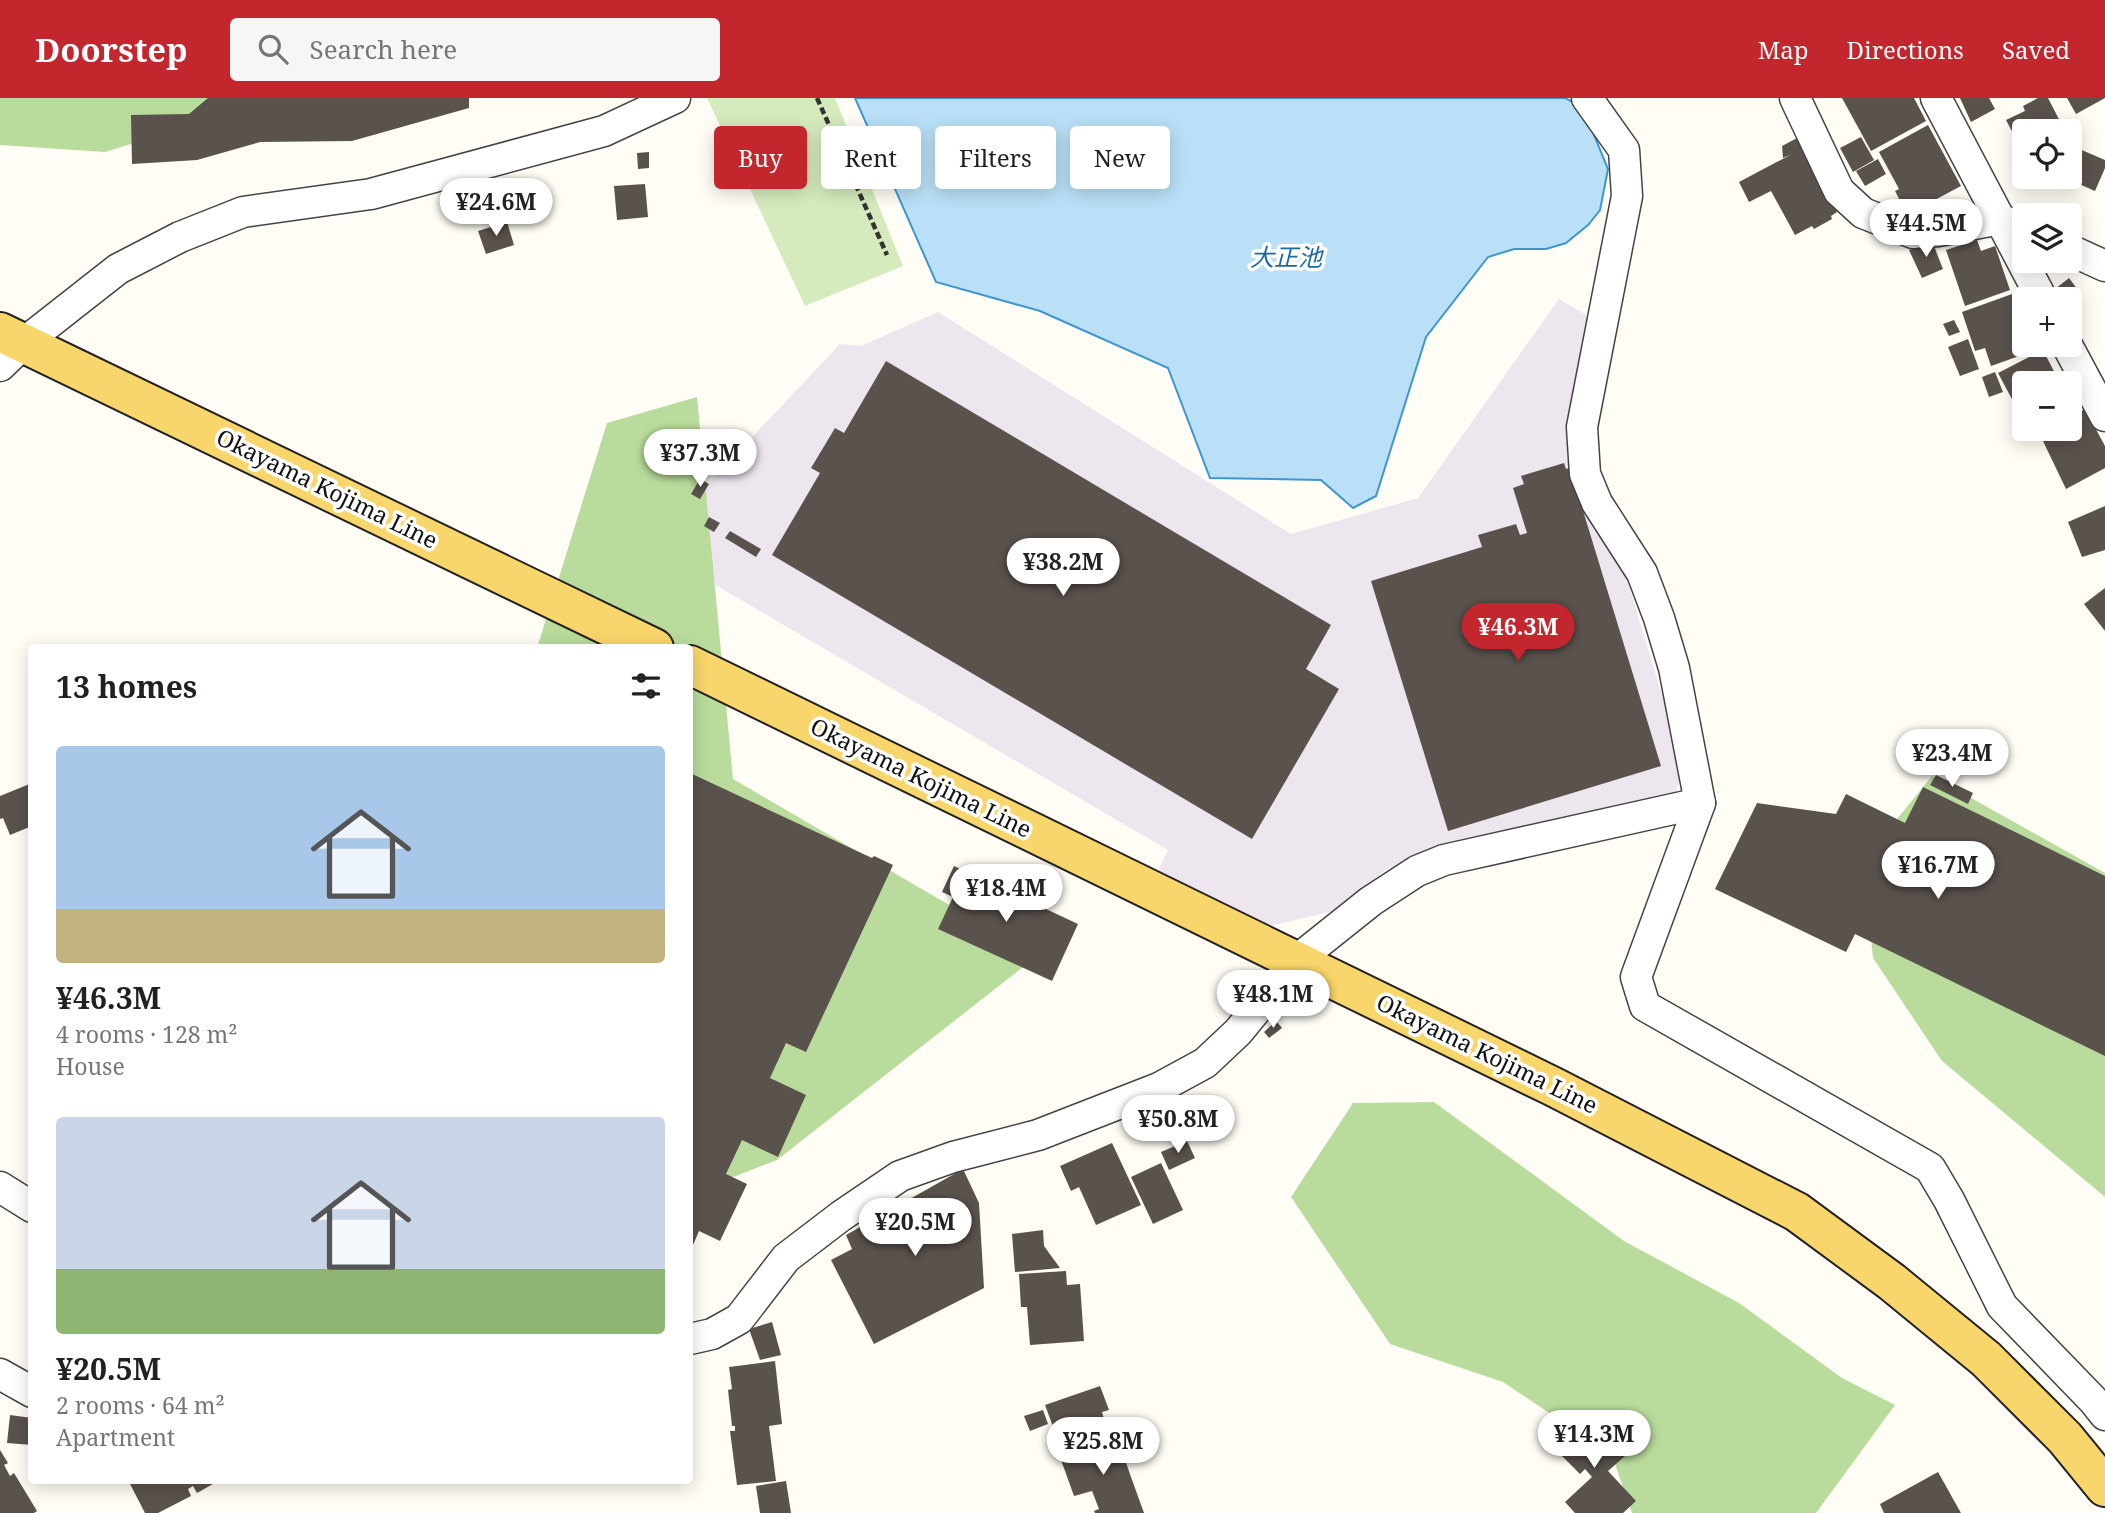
<!DOCTYPE html>
<html lang="en">
<head>
<meta charset="utf-8">
<style>
	:root { --surface:#fff; --page:#f6f6f6; --text:#202124; --muted:#757577; --accent:#c4262e }
	body { margin:0; font-family:"Noto Serif","Noto Sans JP",serif; background:var(--page); color:var(--text); height:100vh; display:flex; flex-direction:column; font-size:26px; white-space:nowrap }
	* { box-sizing:border-box; margin:0 }
	p { font-size:23px; color:var(--muted) }
	.icon { flex:none; width:38px; height:38px; fill:none; stroke:currentColor; stroke-width:2; stroke-linecap:round; stroke-linejoin:round }
	.map { position:relative; flex:1; overflow:hidden }
	.details { position:absolute; left:28px; top:546px; width:665px; height:840px; display:flex; flex-direction:column; background:var(--surface); border-radius:7px; box-shadow:0 4px 18px #0003 }
	.details>* { flex:none }
	.top-card { position:absolute; left:714px; top:28px; width:665px; height:63px; display:flex; gap:14px }
	.fabs { position:absolute; left:2012px; top:21px; display:grid; gap:14px }
	.fabs a { display:grid; place-items:center; width:70px; height:70px; border-radius:7px; background:var(--surface); box-shadow:0 4px 18px #0003; font-size:35px }
	.price { position:absolute; translate:-50% -60px; padding:0 16px; border-radius:24px; background:#fff; color:#222; font-size:23px; line-height:46px; filter:drop-shadow(0 2px 4px #0008) }
	.price::after { content:''; position:absolute; left:50%; top:42px; width:21px; height:16px; margin-left:-10px; background:inherit; clip-path:polygon(0 0,100% 0,50% 100%) }
	.price.on { background:var(--accent); color:#fff }
	ul { padding:0; list-style:none }
	li { display:grid; align-content:center; gap:14px; height:371px; padding:0 28px }
	li span { display:grid; place-items:center; height:217px; border-radius:7px; color:#555 }
	li>.icon { margin-inline-start:auto }
	span .icon { width:126px; height:126px; fill:#fffc; stroke-width:1 }
	li b { font-size:30px }
	h2 { display:flex; justify-content:space-between; align-items:center; height:84px; padding:0 28px; font-size:30px }
	.chip { padding:0 24px; border-radius:7px; background:var(--surface); box-shadow:0 4px 18px #0003; font-size:24px; line-height:63px }
	.chip.on { background:var(--accent); color:#fff }
	header { display:flex; align-items:center; gap:42px; box-sizing:border-box; height:98px; padding:0 35px; background:var(--accent); color:#fff }
	header strong { font-size:33px }
	nav { display:flex; gap:38px; margin-inline-start:auto; font-size:24px }
	.search { width:490px; height:63px; background:var(--page); display:flex; align-items:center; gap:18px; box-sizing:border-box; padding:0 24px; border-radius:7px; color:var(--muted); font-size:26px }
	.map>svg:first-child { display:block }
	.industrial { fill:#eee6ef }
	.green { fill:#d5ebbd }
	.forest { fill:#b9dc9c }
	.water { fill:#b9e0f7; stroke:#3f96cf; stroke-width:2 }
	.building { fill:#5a524d }
	.lines { fill:none; stroke-linecap:round; stroke-linejoin:round }
	.minor-casing { stroke:#444; stroke-width:33 }
	.primary-casing { stroke:#222; stroke-width:42 }
	.path { stroke:#333; stroke-width:4.5; stroke-dasharray:7 3.5; stroke-linecap:butt }
	.minor { stroke:#fff; stroke-width:30 }
	.primary { stroke:#f9d66b; stroke-width:38 }
	.labels { text-anchor:middle; stroke-width:7; stroke-linejoin:round; paint-order:stroke }
	.street-label { font-size:23px; fill:#111; stroke:#fff }
	.water-label { font-size:24px; font-style:italic; fill:#1768a6; stroke:#fff }
</style>
</head>
<body>
<header>
<strong>Doorstep</strong>
<div class="search"><svg class="icon" aria-label="search" viewBox="0 0 24 24"><circle cx="10" cy="10" r="6"/><path d="M15 15l6 6"/></svg>Search here</div>
<nav><a>Map</a><a>Directions</a><a>Saved</a></nav>
</header>
<div class="map">
<svg width="2105" height="1415" viewBox="0 0 2105 1415">
	<rect width="100%" height="100%" fill="#fffdf5"/>
	<polygon class="industrial" points="1559,201 1593,221 1588,352 1683,667 1675,699 1429,756 1387,771 1338,812 1270,828 1158,773 1168,752 659,454 706,388 840,246 861,248 938,214 1291,436 1418,400"/>
	<polygon class="green" points="707,0 835,0 903,168 805,208"/>
	<g class="forest">
		<polygon points="0,0 279,0 105,54 0,47"/>
		<polygon points="697,299 733,681 1037,858 777,1062 690,1096 690,550 537,550 607,325"/>
		<polygon points="1932,678 2105,775 2105,1099 1942,963 1873,860 1863,763"/>
		<polygon points="1434,1004 1624,1143 1739,1205 1842,1280 1895,1307 1816,1415 1632,1415 1612,1357 1503,1284 1390,1246 1291,1099 1353,1005"/>
	</g>
	<polygon class="water" points="855,0 1565,0 1583,10 1608,71 1600,112 1588,127 1566,145 1546,151 1514,151 1488,159 1426,239 1376,398 1353,410 1321,382 1210,380 1168,270 1040,213 936,184"/>
	<g class="building">
		<polygon points="208,0 469,0 469,10 352,43 260,44 197,62 132,66 131,17 189,16"/>
		<polygon points="1842,0 1914,0 1926,23 1871,53"/>
		<polygon points="1960,0 1989,0 1995,11 1971,24"/>
		<polygon points="2038,0 2048,0 2065,33 2025,33 2025,58 2006,22 2025,13 2023,8"/>
		<polygon points="2067,0 2105,0 2076,16"/>
		<polygon points="1928,27 1961,88 1914,113 1912,108 1905,112 1895,93 1899,91 1879,54"/>
		<polygon points="1799,39 1837,114 1831,118 1832,121 1814,131 1812,128 1795,137 1771,93 1749,104 1739,84 1792,56 1783,60 1782,48"/>
		<polygon points="1861,39 1874,62 1853,74 1840,50"/>
		<polygon points="2077,50 2105,62 2105,70 2095,93 2063,79 2070,79 2070,67"/>
		<polygon points="649,54 649,70 638,71 637,55"/>
		<polygon points="1878,61 1886,76 1865,88 1856,73"/>
		<polygon points="645,86 648,119 617,122 614,88"/>
		<polygon points="507,124 514,147 486,156 478,133"/>
		<polygon points="1977,142 1981,153 1995,148 2010,192 1965,208 1946,152"/>
		<polygon points="1932,143 1943,171 1922,180 1909,152"/>
		<polygon points="2069,180 2078,192 2066,201 2062,201 2055,191"/>
		<polygon points="2012,196 2019,214 2025,213 2025,247 2041,247 2042,250 1991,268 1985,250 1975,253 1962,214"/>
		<polygon points="1954,222 1960,234 1949,238 1943,226"/>
		<polygon points="1968,241 1979,271 1960,278 1948,249"/>
		<polygon points="2043,252 2060,285 2025,285 2025,318 2022,320 1998,275"/>
		<polygon points="886,263 1331,527 1306,571 1339,591 1252,741 772,457 820,375 811,370 835,330 844,335"/>
		<polygon points="1995,274 2003,294 1989,299 1982,279"/>
		<polygon points="2085,311 2105,348 2105,370 2066,391 2042,341 2061,331 2070,331 2070,320"/>
		<polygon points="1564,365 1566,371 1570,370 1661,668 1448,733 1371,483 1482,449 1478,437 1516,426 1520,437 1527,435 1513,390 1524,386 1521,378"/>
		<polygon points="700,381 709,386 700,401 691,396"/>
		<polygon points="2105,408 2105,452 2082,459 2068,424"/>
		<polygon points="709,419 720,425 714,434 704,428"/>
		<polygon points="730,433 761,451 756,459 725,440"/>
		<polygon points="2105,490 2105,533 2084,506"/>
		<polygon points="690,675 872,760 874,758 893,767 806,954 786,945 770,980 806,997 778,1059 742,1042 726,1076 747,1086 720,1143 699,1133 690,1154"/>
		<polygon points="1936,677 1973,695 1968,706 1930,687"/>
		<polygon points="32,685 32,728 10,737 3,720 0,721 0,698"/>
		<polygon points="1923,689 2105,778 2105,958 1855,836 1846,854 1715,791 1757,705 1836,716 1846,696 1905,725"/>
		<polygon points="954,768 1078,826 1052,883 938,831 953,799 942,794"/>
		<polygon points="1276,923 1282,930 1269,940 1264,934"/>
		<polygon points="1187,1043 1195,1060 1169,1072 1161,1054"/>
		<polygon points="1112,1045 1141,1107 1096,1127 1079,1089 1071,1093 1060,1068"/>
		<polygon points="1161,1065 1183,1112 1153,1126 1131,1079"/>
		<polygon points="963,1071 979,1105 984,1190 874,1246 831,1162 852,1151 846,1137"/>
		<polygon points="1043,1132 1044,1148 1060,1170 1015,1174 1012,1136"/>
		<polygon points="1066,1173 1067,1187 1080,1186 1084,1243 1030,1247 1027,1209 1021,1209 1019,1176"/>
		<polygon points="772,1224 781,1257 760,1262 749,1231"/>
		<polygon points="775,1263 782,1326 769,1328 776,1383 737,1387 730,1333 735,1333 735,1328 732,1328 728,1292 732,1291 729,1269"/>
		<polygon points="1100,1288 1109,1312 1102,1314 1105,1325 1058,1342 1045,1307"/>
		<polygon points="1043,1312 1048,1326 1030,1333 1024,1318"/>
		<polygon points="10,1317 32,1320 32,1347 7,1345"/>
		<polygon points="1587,1317 1625,1358 1608,1373 1636,1403 1623,1415 1575,1415 1565,1404 1592,1379 1585,1371 1580,1376 1553,1349"/>
		<polygon points="1112,1327 1113,1334 1094,1341 1092,1333"/>
		<polygon points="1117,1339 1131,1379 1144,1415 1095,1415 1094,1413 1099,1411 1092,1393 1074,1398 1060,1359"/>
		<polygon points="0,1352 8,1365 4,1367 10,1378 14,1375 37,1413 34,1415 0,1415"/>
		<polygon points="1938,1374 1961,1415 1884,1415 1880,1406"/>
		<polygon points="128,1382 220,1382 197,1395 193,1388 188,1391 191,1398 158,1415 145,1415"/>
		<polygon points="786,1383 791,1415 760,1415 756,1388"/>
	</g>
	<g class="lines">
		<defs>
			<g id="minor">
				<polyline points="1587,0 1624,52 1627,98 1582,329 1585,376 1597,405 1642,475 1659,520 1674,570 1700,705 1636,879 1645,908 1930,1070 1949,1102 2002,1208 2093,1302 2105,1317"/>
				<polyline points="1795,0 1839,93 1863,115 1913,135 1938,133 2000,121 2025,132"/>
				<polyline points="1936,0 2042,201"/>
				<polyline points="2070,152 2105,168"/>
				<polyline points="2067,247 2105,318"/>
				<polyline points="0,268 25,244 118,171 180,139 243,114 371,96 604,33 675,0"/>
				<polyline points="0,1089 32,1109"/>
				<polyline points="690,1241 712,1236 739,1221 786,1160 841,1118 900,1078 953,1059 1038,1037 1159,990 1205,965 1238,934 1297,862 1371,803 1417,773 1444,762 1700,705"/>
				<polyline points="0,1276 32,1294"/>
			</g>
			<g id="primary">
				<polyline points="0,234 654,550"/>
				<polyline points="690,567 1554,989 1797,1114 1892,1184 1986,1261 2065,1340 2105,1389"/>
			</g>
		</defs>
		<use href="#minor" class="minor-casing"/>
		<use href="#primary" class="primary-casing"/>
		<polyline class="path" points="817,0 887,157"/>
		<use href="#minor" class="minor"/>
		<use href="#primary" class="primary"/>
	</g>
	<g class="labels">
		<g class="street-label">
			<text transform="translate(327 391) rotate(26)" y="8">Okayama Kojima Line</text>
			<text transform="translate(921 680) rotate(26)" y="8">Okayama Kojima Line</text>
			<text transform="translate(1487 956) rotate(26)" y="8">Okayama Kojima Line</text>
		</g>
		<g class="water-label">
			<text x="1286" y="168">大正池</text>
		</g>
	</g>
</svg>
<div class="fabs">
<a><svg class="icon" aria-label="locate" viewBox="0 0 24 24"><circle cx="12" cy="12" r="6"/><path d="M12 2v4M12 18v4M2 12h4M18 12h4"/></svg></a>
<a><svg class="icon" aria-label="layers" viewBox="0 0 24 24"><path d="M12 4l9 5-9 5-9-5zM3 14l9 5 9-5"/></svg></a>
<a>+</a>
<a>−</a>
</div>
<b class="price" style="left:496px;top:140px">¥24.6M</b>
<b class="price" style="left:1926px;top:161px">¥44.5M</b>
<b class="price" style="left:700px;top:391px">¥37.3M</b>
<b class="price" style="left:1063px;top:500px">¥38.2M</b>
<b class="price on" style="left:1518px;top:565px">¥46.3M</b>
<b class="price" style="left:1952px;top:691px">¥23.4M</b>
<b class="price" style="left:1938px;top:803px">¥16.7M</b>
<b class="price" style="left:1006px;top:826px">¥18.4M</b>
<b class="price" style="left:1273px;top:932px">¥48.1M</b>
<b class="price" style="left:1178px;top:1057px">¥50.8M</b>
<b class="price" style="left:915px;top:1160px">¥20.5M</b>
<b class="price" style="left:1594px;top:1372px">¥14.3M</b>
<b class="price" style="left:1103px;top:1379px">¥25.8M</b>
<div class="top-card">
<a class="chip on">Buy</a>
<a class="chip">Rent</a>
<a class="chip">Filters</a>
<a class="chip">New</a>
</div>
<section class="details">
<h2>13 homes<svg class="icon" aria-label="filters" viewBox="0 0 24 24"><path d="M4 7h16M4 17h16"/><circle cx="9" cy="7" r="2"/><circle cx="15" cy="17" r="2"/></svg></h2>
<ul>
<li><span style="background:linear-gradient(#a9c7e8 75%,#c2b280 0)"><svg class="icon" aria-label="home" viewBox="0 0 24 24"><path d="M3 11l9-7 9 7M6 9v11h12V9"/></svg></span><div><b>¥46.3M</b><p>4 rooms · 128 m²</p><p>House</p></div></li>
<li><span style="background:linear-gradient(#c9d6e8 70%,#8fb573 0)"><svg class="icon" aria-label="home" viewBox="0 0 24 24"><path d="M3 11l9-7 9 7M6 9v11h12V9"/></svg></span><div><b>¥20.5M</b><p>2 rooms · 64 m²</p><p>Apartment</p></div></li>
</ul>
</section>
</div>
</body>
</html>
